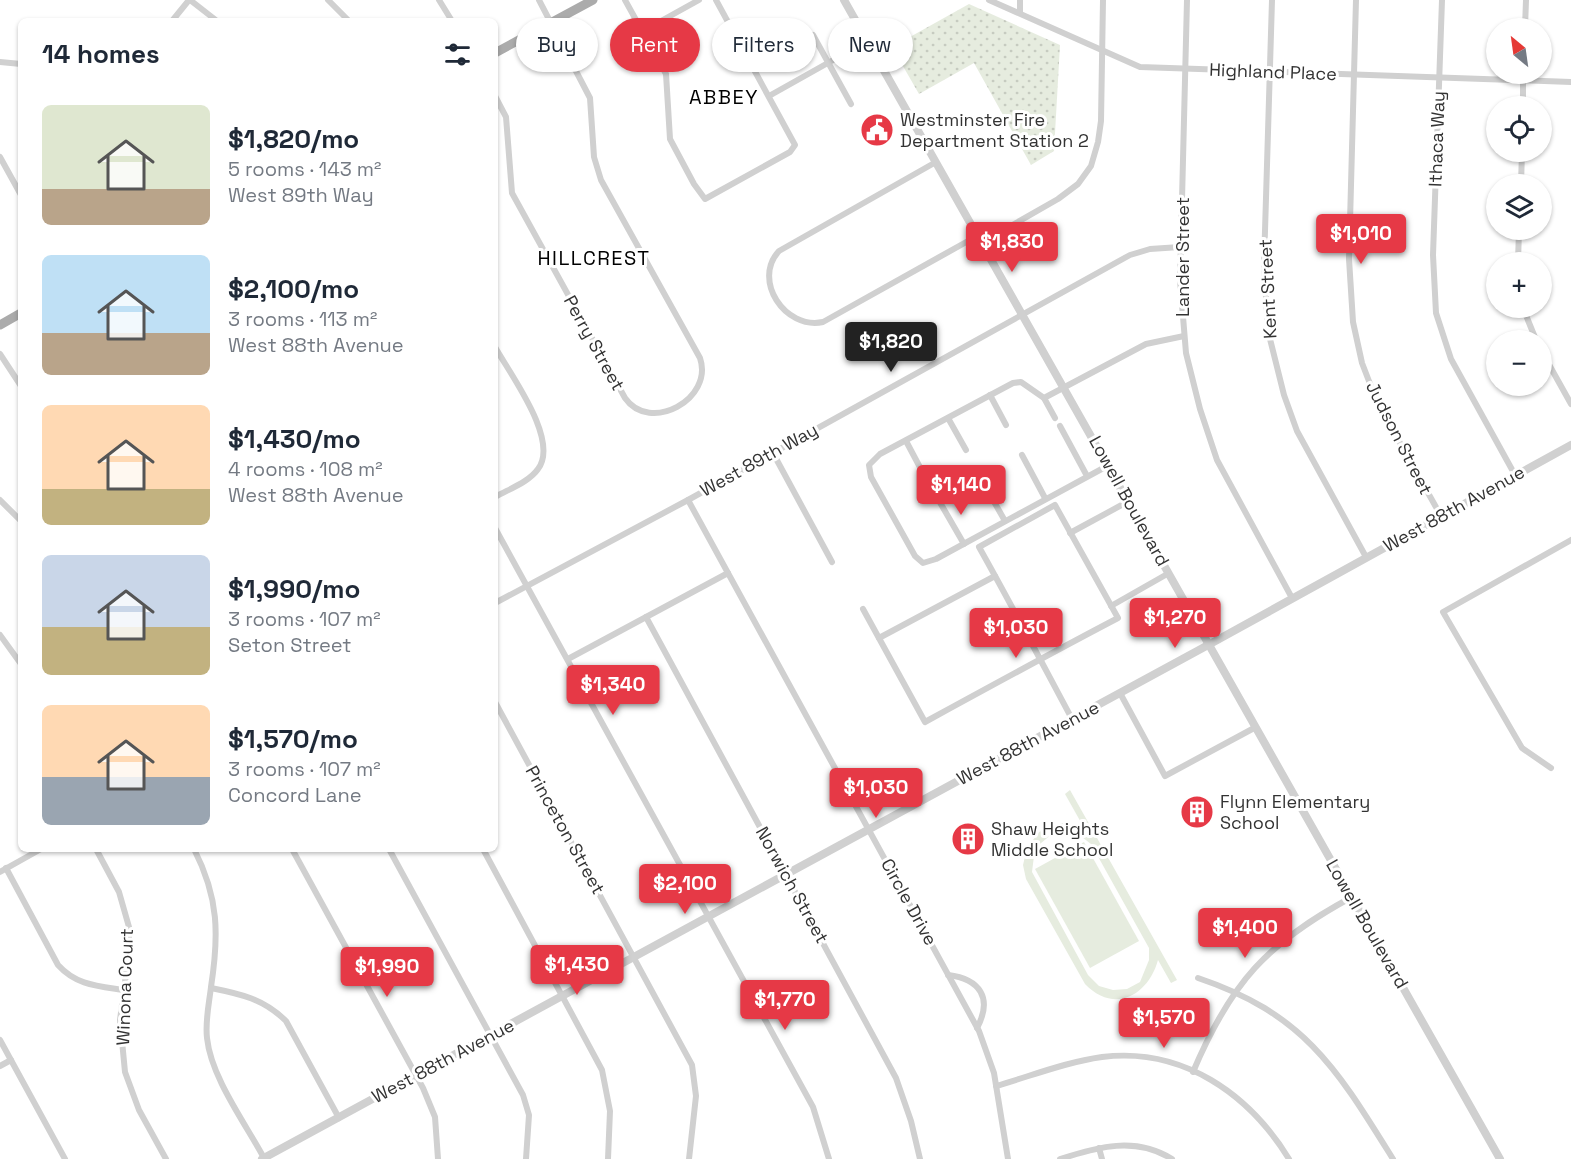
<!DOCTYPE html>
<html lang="en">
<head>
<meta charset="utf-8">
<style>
	:root { --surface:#fff; --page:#f6f6f7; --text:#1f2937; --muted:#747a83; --accent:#e63946 }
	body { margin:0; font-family:"Space Grotesk",sans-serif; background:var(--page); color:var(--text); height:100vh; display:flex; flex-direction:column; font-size:22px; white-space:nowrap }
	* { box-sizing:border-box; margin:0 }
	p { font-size:20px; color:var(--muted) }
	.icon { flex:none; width:33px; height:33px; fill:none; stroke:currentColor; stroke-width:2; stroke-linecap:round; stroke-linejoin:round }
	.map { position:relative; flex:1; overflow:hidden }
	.sheet { position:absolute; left:18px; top:18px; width:480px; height:834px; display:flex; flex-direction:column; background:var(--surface); border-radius:9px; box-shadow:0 2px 4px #0004 }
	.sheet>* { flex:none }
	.top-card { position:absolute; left:516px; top:18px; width:570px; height:54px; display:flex; gap:12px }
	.needle { width:39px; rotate:331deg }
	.fabs { position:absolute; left:1486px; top:18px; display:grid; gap:12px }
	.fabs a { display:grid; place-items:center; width:66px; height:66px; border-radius:50%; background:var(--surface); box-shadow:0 2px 4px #0004; font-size:30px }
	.price { position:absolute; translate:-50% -51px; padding:0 14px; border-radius:6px; background:var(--accent); color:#fff; font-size:20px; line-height:39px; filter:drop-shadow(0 2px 3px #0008) }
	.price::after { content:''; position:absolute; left:50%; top:36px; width:18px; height:14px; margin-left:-9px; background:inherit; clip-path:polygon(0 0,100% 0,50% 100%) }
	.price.on { background:#222; color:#fff }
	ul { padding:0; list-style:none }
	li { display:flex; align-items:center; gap:18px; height:150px; padding:0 24px }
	li span { display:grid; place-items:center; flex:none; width:168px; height:120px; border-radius:9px; color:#555 }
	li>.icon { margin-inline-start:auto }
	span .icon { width:72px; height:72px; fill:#fffc; stroke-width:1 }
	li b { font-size:26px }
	h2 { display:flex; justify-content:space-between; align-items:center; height:72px; padding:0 24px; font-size:26px }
	.tag { padding:0 21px; border-radius:27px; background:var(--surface); box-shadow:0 2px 4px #0004; font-size:21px; line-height:54px }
	.tag.on { background:var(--accent); color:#fff }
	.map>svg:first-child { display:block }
	.grass { fill:url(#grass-dots) }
	.pitch { fill:#e6ecdf; fill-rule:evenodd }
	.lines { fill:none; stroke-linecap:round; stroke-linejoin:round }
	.minor { stroke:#d0d0d0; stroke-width:6 }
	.tertiary { stroke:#d0d0d0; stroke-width:8 }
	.primary { stroke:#ababab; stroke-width:9 }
	.labels { text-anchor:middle; stroke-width:6; stroke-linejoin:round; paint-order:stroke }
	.street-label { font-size:18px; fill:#333; stroke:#fff }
	.poi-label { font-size:18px; fill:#333; stroke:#fff; text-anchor:start }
	.neighbourhood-label { font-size:20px; letter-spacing:1.5px; fill:#000; stroke:#fff }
</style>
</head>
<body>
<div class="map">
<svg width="1571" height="1159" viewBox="0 0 1571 1159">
	<defs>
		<pattern id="grass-dots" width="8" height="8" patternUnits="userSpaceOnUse" patternTransform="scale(1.5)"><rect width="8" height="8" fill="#e6ecdf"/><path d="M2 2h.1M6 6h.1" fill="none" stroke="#c6cbc0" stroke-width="1.8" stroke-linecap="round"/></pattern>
	</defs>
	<rect width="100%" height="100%" fill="#fff"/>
	<polygon class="grass" points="969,4 1060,45 1054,151 1031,165 974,63 919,94 892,47"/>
	<g class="pitch">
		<path d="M 1070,790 L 1177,980 L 1171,983 L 1158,960 C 1148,996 1114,1014 1085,984 L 1026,879 L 1023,865 L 1027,848 L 1039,832 L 1062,823 L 1083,826 L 1065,794 ZM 1061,832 L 1082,837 L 1091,844 L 1149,948 L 1149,960 L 1140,982 L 1127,989 L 1113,990 L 1099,986 L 1088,975 L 1032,872 L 1035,848 L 1052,834 Z"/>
		<polygon points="1084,842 1139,941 1090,968 1035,869"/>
	</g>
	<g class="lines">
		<g class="minor">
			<polyline points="190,0 217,21"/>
			<polyline points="328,0 349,21"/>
			<polyline points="439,0 452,21"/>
			<polyline points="625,0 666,74 670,139 694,184 705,199 790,152 795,145 716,0"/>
			<polyline points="989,0 1140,67 1571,82"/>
			<polyline points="1020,0 1020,13"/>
			<polyline points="1187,0 1180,280 1186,353 1200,409 1217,460 1292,598"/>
			<polyline points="1272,0 1264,264 1268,331 1284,395 1297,431 1366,557"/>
			<polyline points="1356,0 1349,259 1353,322 1362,363 1377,402 1441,516"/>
			<polyline points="1442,0 1433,255 1436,313 1451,359 1515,475"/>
			<polyline points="172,21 189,0"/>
			<polyline points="1525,28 1526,0"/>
			<polyline points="643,31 699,0"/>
			<polyline points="813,35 851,104"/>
			<polyline points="0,62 21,64"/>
			<path d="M 495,96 L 506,117 L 512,193 L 625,398 C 650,434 714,399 700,358 L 601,180 L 594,157 L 590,98 L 539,0"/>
			<polyline points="769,96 867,41"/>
			<polyline points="1523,106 1523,74"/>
			<polyline points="0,157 21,195"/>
			<path d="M 936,162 L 779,251 C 752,280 785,330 823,322 L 977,236"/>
			<polyline points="1521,184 1522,152"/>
			<polyline points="981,243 1058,199 1078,184 1091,166 1098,142 1101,121 1103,0"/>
			<polyline points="1518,262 1519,230"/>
			<polyline points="1523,308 1536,340"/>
			<path d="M 495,347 C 510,374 560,440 538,469 C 529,482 509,489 495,497"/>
			<polyline points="1542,352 1571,404"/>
			<polyline points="0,354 21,386"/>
			<polyline points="990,395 1006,425"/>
			<polyline points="1044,398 1055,418"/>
			<polyline points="948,418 966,450"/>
			<polyline points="1060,426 1087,476"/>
			<polyline points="906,441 923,473"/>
			<polyline points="773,453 832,562"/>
			<polyline points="1022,455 1045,498"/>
			<polyline points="1109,465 936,559 923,563 915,556 871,477 869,465 880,454 1013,383 1021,382 1044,398 1146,344 1184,336"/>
			<polyline points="980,477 1005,521"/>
			<polyline points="938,499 964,544"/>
			<polyline points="0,500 21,521"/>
			<polyline points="688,500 979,1031 994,1073 1008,1159"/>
			<polyline points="495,528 813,1107 829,1159"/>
			<polyline points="1070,533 1129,501"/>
			<polyline points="495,603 688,500 1130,255 1150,249 1180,247"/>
			<polyline points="1111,606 1169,573"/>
			<path d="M 863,609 L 925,722 C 989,687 1053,652 1118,618 L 1055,505 L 979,547 C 1011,604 1041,661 1072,719"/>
			<polyline points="646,617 896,1078 911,1121 920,1159"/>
			<polyline points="0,635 21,664"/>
			<polyline points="879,638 995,576"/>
			<polyline points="568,659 728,573"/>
			<polyline points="1120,693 1165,776 1256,727"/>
			<polyline points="495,702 692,1065 696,1096 689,1159"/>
			<polyline points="1551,768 1522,748 1443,612 1571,540"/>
			<polyline points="96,849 119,892 129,927 129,952 120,1020 125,1072 139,1110 166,1159"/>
			<path d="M 194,849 C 219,898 219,935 211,987 C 209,1004 205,1021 207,1038 C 211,1077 245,1123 264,1158"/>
			<polyline points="292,849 423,1088 435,1117 438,1159"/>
			<polyline points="389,849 523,1095 529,1115 526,1159"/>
			<polyline points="483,849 602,1070 610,1111 608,1159"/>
			<path d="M 6,868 L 58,965 C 76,985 97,986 123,990"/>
			<polyline points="0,872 41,849"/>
			<path d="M 948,975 C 980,979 993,998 977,1028"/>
			<path d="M 1198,978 C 1305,1014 1337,1069 1393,1159"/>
			<path d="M 211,988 C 241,994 264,999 286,1021 L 339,1118"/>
			<polyline points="0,1040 65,1159"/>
			<polyline points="0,1066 11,1060"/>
			<path d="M 1193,1072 C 1231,982 1267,943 1352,897"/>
			<path d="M 996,1086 C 1031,1076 1066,1062 1102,1057 C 1183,1047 1249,1094 1289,1159"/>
			<polyline points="1099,1148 1102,1159"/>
			<path d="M 1060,1159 C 1098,1147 1135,1136 1172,1159"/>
		</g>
		<g class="tertiary">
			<polyline points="844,0 1500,1159"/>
			<polyline points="262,1159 1210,644 1571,445"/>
		</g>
		<g class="primary">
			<polyline points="495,53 593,0"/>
			<polyline points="0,325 21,313"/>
		</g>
	</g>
	<defs>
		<symbol id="civic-disc" viewBox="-11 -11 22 22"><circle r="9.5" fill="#e63946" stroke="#fff"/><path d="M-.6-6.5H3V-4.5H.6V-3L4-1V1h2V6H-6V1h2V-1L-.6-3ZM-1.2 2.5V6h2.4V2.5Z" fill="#fff"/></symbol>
		<symbol id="building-disc" viewBox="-11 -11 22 22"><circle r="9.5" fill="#e63946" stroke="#fff"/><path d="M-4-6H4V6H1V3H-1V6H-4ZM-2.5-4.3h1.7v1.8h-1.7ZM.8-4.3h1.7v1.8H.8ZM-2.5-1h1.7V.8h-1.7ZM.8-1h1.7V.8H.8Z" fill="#fff"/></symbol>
	</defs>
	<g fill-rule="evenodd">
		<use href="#civic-disc" x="858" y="111" width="38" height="38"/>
		<use href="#building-disc" x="1178" y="793" width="38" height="38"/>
		<use href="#building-disc" x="949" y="820" width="38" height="38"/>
	</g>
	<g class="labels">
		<g class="street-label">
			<text transform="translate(1273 72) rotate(2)" y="6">Highland Place</text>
			<text transform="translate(1437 139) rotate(-88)" y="6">Ithaca Way</text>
			<text transform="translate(1183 257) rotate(-90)" y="6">Lander Street</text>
			<text transform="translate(1268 289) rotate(-93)" y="6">Kent Street</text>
			<text transform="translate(594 343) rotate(61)" y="6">Perry Street</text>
			<text transform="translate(1399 438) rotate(63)" y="6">Judson Street</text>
			<text transform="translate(759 460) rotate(-29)" y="6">West 89th Way</text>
			<text transform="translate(1129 501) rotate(61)" y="6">Lowell Boulevard</text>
			<text transform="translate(1454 509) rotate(-29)" y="6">West 88th Avenue</text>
			<text transform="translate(1028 743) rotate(-28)" y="6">West 88th Avenue</text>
			<text transform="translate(565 830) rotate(61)" y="6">Princeton Street</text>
			<text transform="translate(792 885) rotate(61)" y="6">Norwich Street</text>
			<text transform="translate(909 902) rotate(61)" y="6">Circle Drive</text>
			<text transform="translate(1367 924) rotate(60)" y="6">Lowell Boulevard</text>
			<text transform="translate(125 987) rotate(-88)" y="6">Winona Court</text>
			<text transform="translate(443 1061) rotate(-28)" y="6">West 88th Avenue</text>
		</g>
		<g class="poi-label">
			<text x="900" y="126">Westminster Fire<tspan x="900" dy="21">Department Station 2</tspan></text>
			<text x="1220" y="808">Flynn Elementary<tspan x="1220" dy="21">School</tspan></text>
			<text x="991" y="835">Shaw Heights<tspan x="991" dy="21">Middle School</tspan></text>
		</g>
		<g class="neighbourhood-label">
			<text x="724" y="104">ABBEY</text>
			<text x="594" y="265">HILLCREST</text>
		</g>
	</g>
</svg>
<div class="fabs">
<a><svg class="needle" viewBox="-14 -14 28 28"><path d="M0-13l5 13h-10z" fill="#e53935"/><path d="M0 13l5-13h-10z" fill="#747a83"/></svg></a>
<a><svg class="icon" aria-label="locate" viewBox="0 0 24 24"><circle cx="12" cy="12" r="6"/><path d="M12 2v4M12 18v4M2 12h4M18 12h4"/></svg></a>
<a><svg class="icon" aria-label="layers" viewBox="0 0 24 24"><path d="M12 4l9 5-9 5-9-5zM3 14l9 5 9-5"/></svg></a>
<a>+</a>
<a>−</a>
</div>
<b class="price" style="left:1361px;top:265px">$1,010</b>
<b class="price" style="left:1012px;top:273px">$1,830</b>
<b class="price on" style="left:891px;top:373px">$1,820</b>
<b class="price" style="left:961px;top:516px">$1,140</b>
<b class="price" style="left:1175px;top:649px">$1,270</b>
<b class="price" style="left:1016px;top:659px">$1,030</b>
<b class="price" style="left:613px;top:716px">$1,340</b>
<b class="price" style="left:876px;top:819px">$1,030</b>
<b class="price" style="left:685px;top:915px">$2,100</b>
<b class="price" style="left:1245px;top:959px">$1,400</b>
<b class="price" style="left:577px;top:996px">$1,430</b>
<b class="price" style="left:387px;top:998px">$1,990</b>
<b class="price" style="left:785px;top:1031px">$1,770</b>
<b class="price" style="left:1164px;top:1049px">$1,570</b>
<div class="top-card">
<a class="tag">Buy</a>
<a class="tag on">Rent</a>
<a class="tag">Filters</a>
<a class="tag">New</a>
</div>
<section class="sheet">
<h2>14 homes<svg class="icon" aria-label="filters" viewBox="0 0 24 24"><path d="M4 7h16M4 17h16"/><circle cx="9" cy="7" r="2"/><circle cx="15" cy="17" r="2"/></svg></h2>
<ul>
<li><span style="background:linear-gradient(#dfe7d0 70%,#b9a48a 0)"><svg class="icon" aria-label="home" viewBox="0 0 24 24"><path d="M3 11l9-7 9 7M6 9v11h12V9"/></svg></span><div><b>$1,820/mo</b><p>5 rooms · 143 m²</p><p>West 89th Way</p></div></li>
<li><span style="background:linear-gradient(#bfe0f5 65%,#b9a48a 0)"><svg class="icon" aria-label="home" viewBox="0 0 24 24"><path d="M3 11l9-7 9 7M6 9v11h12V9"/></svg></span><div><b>$2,100/mo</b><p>3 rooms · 113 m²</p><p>West 88th Avenue</p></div></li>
<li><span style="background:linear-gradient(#ffd9b3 70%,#c2b280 0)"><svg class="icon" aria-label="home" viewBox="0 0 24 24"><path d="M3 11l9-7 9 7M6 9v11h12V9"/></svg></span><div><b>$1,430/mo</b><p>4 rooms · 108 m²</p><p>West 88th Avenue</p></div></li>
<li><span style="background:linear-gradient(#c9d6e8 60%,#c2b280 0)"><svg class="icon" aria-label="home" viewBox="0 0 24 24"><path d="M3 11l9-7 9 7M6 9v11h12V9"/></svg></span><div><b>$1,990/mo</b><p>3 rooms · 107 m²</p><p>Seton Street</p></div></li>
<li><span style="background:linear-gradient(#ffd9b3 60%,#9aa5b1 0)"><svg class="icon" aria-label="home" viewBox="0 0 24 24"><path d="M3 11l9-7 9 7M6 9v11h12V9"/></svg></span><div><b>$1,570/mo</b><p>3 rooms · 107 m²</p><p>Concord Lane</p></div></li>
</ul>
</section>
</div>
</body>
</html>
